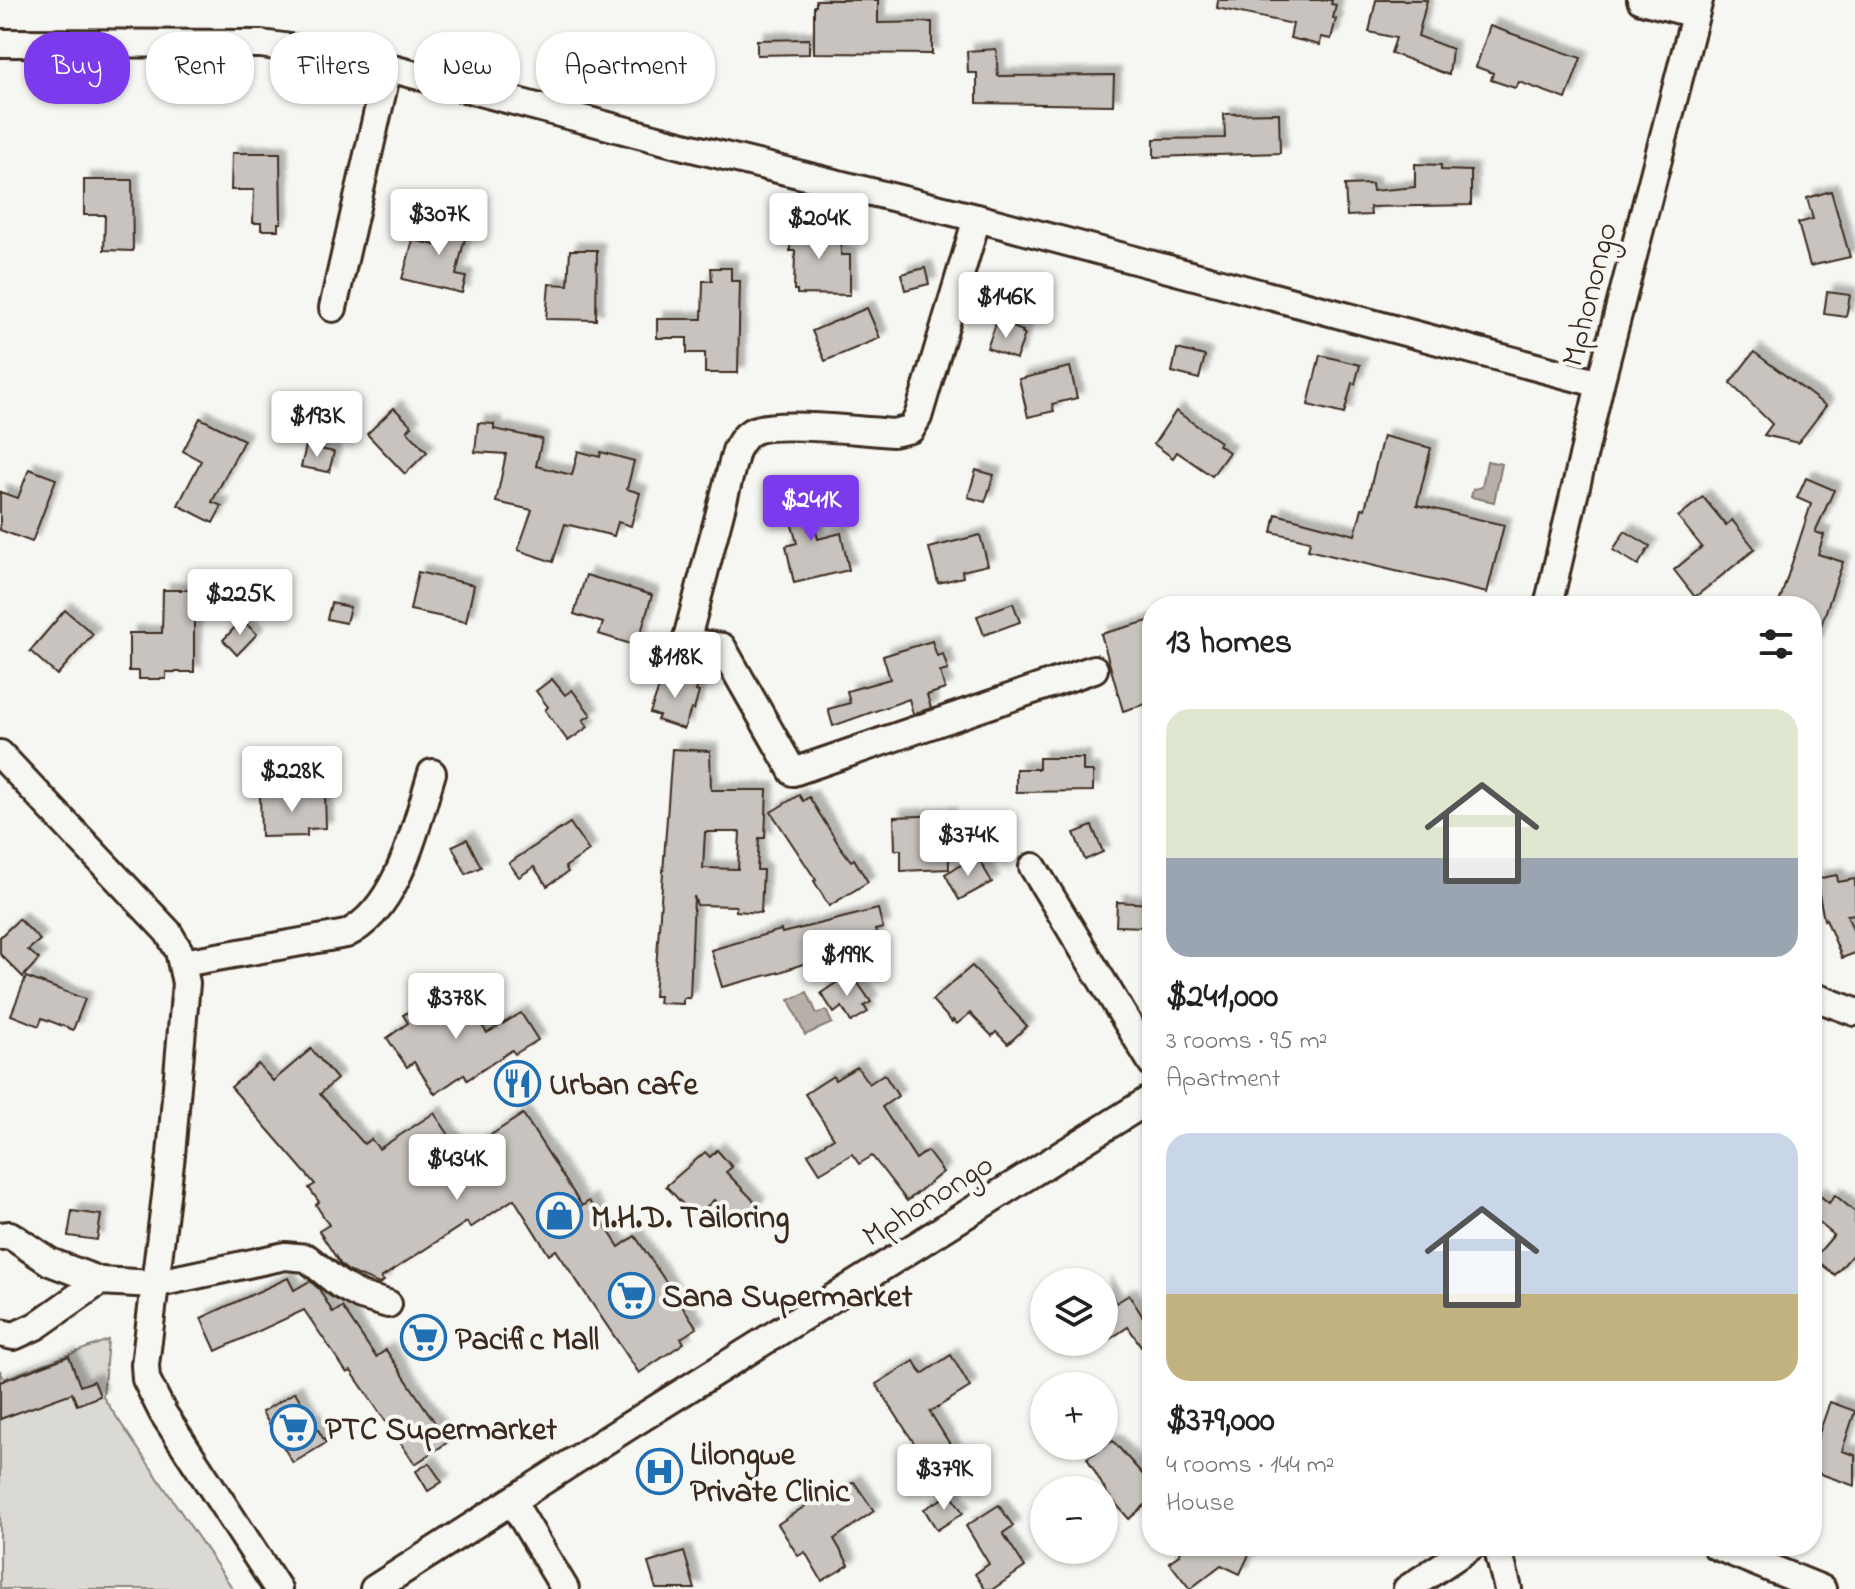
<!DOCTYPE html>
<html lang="en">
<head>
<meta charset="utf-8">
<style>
	:root { --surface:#fff; --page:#f6f6f6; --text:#222; --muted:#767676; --accent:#7c3aed }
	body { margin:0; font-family:"Indie Flower",sans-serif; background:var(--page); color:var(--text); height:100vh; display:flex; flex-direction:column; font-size:30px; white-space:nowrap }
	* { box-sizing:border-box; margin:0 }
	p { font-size:26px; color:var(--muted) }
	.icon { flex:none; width:44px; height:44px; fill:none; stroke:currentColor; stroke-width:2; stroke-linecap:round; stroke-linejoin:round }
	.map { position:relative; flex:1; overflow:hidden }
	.side { position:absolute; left:1142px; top:596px; width:680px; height:960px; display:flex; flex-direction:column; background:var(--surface); border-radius:32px; box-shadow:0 2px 6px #0004 }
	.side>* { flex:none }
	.banner { position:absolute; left:24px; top:32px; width:760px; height:72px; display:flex; gap:16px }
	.controls { position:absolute; left:1030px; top:1268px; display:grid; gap:16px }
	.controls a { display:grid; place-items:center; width:88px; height:88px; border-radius:50%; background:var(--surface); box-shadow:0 2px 6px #0004; font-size:40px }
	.price { position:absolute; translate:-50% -68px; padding:0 18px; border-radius:8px; background:#fff; color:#222; font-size:26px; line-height:52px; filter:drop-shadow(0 2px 4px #0008) }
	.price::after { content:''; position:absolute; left:50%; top:48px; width:24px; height:18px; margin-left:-12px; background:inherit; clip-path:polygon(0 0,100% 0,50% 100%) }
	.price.selected { background:var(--accent); color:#fff }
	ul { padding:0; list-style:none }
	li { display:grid; align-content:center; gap:16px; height:424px; padding:0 24px }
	li span { display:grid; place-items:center; height:248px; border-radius:24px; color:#555 }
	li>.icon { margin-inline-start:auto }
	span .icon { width:144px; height:144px; fill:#fffc; stroke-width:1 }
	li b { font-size:34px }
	h2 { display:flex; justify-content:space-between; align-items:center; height:96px; padding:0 24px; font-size:34px }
	.chip { padding:0 28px; border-radius:32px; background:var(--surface); box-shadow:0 2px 6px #0004; font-size:28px; line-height:72px }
	.chip.selected { background:var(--accent); color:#fff }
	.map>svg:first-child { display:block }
	.green { fill:#dad9d3; stroke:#8a8278; stroke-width:2 }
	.water { fill:#b6b0a9; stroke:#857a71; stroke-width:2 }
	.building { fill:#c8c3be; stroke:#3b2a1e; stroke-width:2; fill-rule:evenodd; filter:url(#shadow) }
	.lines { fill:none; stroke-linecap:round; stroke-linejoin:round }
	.minor-casing { stroke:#3b2a1e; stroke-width:32 }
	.minor { stroke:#f6f6f2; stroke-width:26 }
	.labels { text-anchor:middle; stroke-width:8; stroke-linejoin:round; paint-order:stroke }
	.street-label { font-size:32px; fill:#3b2a1e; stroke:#f6f6f2 }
	.poi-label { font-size:32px; font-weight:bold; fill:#3b2a1e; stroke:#f6f6f2; text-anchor:start }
</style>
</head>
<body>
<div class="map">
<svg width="1855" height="1589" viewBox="0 0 1855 1589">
	<defs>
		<filter id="shadow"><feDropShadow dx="7" dy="-7" stdDeviation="2" flood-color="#0004"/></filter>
	</defs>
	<rect width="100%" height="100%" fill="#f6f6f2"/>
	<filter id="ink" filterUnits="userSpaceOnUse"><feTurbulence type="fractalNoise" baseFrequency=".0125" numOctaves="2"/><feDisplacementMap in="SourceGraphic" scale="16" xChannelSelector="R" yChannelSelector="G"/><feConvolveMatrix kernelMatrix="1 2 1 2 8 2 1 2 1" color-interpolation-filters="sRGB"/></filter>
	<g filter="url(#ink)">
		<polygon class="green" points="108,1340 103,1397 233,1589 0,1589 0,1370 4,1379"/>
		<g class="water">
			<polygon points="1487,461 1502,464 1494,502 1471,497 1473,489 1482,487"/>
			<polygon points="807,992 817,1014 826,1010 832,1023 805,1035 789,1000"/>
		</g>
		<g class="building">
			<polygon points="816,0 878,0 878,23 932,22 932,54 814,53 814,6 816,6"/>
			<polygon points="1218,0 1332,0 1331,4 1336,5 1333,18 1336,19 1331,39 1321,37 1320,45 1290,38 1293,24 1217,8"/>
			<polygon points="1376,0 1427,0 1418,36 1452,49 1449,75 1391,53 1396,38 1369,32"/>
			<polygon points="1490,26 1581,58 1566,99 1519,82 1515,88 1491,80 1493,73 1476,67"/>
			<polygon points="809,39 809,54 757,55 757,40"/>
			<polygon points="996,49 998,76 1114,75 1113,105 977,103 977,73 968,73 967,51"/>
			<polygon points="1279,113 1280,153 1154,157 1154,139 1225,138 1224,114"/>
			<polygon points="232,153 280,153 281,223 278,223 278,230 261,230 261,223 253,223 254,190 231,190"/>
			<polygon points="1415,164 1441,165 1441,170 1471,171 1471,205 1370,207 1371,215 1347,216 1345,185 1372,184 1373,191 1415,187"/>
			<polygon points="84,180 132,180 133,251 104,250 105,215 84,215"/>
			<polygon points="1831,191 1850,257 1810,266 1798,223 1813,219 1807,198"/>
			<polygon points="444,211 460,215 459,219 469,221 456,275 466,277 462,293 402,279 413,240 435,245"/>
			<polygon points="790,220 809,220 809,229 831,229 831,232 841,233 841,255 850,255 850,295 797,294 797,290 794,290 795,251 790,251"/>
			<polygon points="570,250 597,250 596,320 546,319 549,284 568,285"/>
			<polygon points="711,268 731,268 731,281 740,281 738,373 705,373 705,353 687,353 687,338 657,338 657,319 702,319 703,281 712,281"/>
			<polygon points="925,268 929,284 905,290 901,274"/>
			<polygon points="1827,292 1850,295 1846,317 1824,314"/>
			<polygon points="867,308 880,338 825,361 812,331"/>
			<polygon points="997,321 1023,331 1022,333 1025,334 1016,359 987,348"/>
			<polygon points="1177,349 1205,356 1199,379 1172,372"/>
			<polygon points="1754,352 1826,406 1798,443 1764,435 1772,424 1730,383"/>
			<polygon points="1320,355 1360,365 1355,384 1352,383 1344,414 1308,405"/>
			<polygon points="1070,367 1077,398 1052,404 1054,411 1028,417 1019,379"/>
			<polygon points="394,408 412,426 407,431 427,452 405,474 367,434"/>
			<polygon points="1176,411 1220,442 1218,445 1229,452 1212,476 1177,452 1173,458 1154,444"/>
			<polygon points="200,418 244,440 212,502 222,506 213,523 178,505 201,461 183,451"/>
			<polygon points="478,423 494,424 494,429 542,439 536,466 572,475 578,451 600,457 601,452 634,461 627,489 640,493 631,526 618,522 614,536 565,524 553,562 518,550 532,510 496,502 506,454 475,452"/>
			<polygon points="1383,436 1431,448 1417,505 1504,525 1487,593 1308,550 1310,541 1272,532 1276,514 1355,535 1362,508 1365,509"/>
			<polygon points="306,446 334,452 329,472 301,467"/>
			<polygon points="29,469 56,479 32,542 0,530 0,492 18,498"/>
			<polygon points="976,470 994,475 985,502 968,497"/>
			<polygon points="1806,478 1834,490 1815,532 1824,535 1818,554 1843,562 1815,643 1812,643 1812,606 1778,606 1811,504 1797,498"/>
			<polygon points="780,492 807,492 806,519 812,517 818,539 841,533 849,570 794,583 786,546 797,543 788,512 779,512"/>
			<polygon points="1703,497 1726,525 1732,520 1755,549 1695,597 1674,570 1702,547 1678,517"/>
			<polygon points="1625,531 1650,546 1638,565 1613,550"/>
			<polygon points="980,535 988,565 962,571 963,577 938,583 929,548"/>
			<polygon points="418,572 474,585 466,622 410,610"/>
			<polygon points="586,575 652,595 637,646 599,634 603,623 574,614"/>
			<polygon points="163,590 194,590 194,672 166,672 166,679 139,679 139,671 129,671 129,633 162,633"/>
			<polygon points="331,603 350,607 346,623 327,619"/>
			<polygon points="1013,603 1020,622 984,635 977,616"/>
			<polygon points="65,610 93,634 57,675 30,651"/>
			<polygon points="242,620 257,634 237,655 223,640"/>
			<polygon points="1152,620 1152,687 1145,689 1149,703 1123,711 1101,634"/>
			<polygon points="932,641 937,656 943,654 948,670 940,672 945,689 927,695 931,708 913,714 909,699 833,726 828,709 850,703 847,691 890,679 883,656"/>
			<polygon points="665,670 690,678 688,682 698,685 696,691 699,692 694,710 691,709 684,729 657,720 659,716 650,713"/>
			<polygon points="552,679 565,695 572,690 591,715 583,720 588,727 568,741 545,710 548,707 536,691"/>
			<path d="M 672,749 L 710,751 L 711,790 L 767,790 L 765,838 L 759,838 L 757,870 L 763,870 L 761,913 L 736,911 L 736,906 L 697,905 L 694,896 L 690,998 L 683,998 L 683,1004 L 658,1003 L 659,996 L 654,996 ZM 705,832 L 740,832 L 738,869 L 703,868 Z"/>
			<polygon points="1039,758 1083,758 1083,771 1093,771 1093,791 1016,792 1016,769 1039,769"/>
			<polygon points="325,792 326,828 307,829 307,836 261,837 260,794"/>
			<polygon points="799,795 803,801 809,797 839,845 851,861 854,859 868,882 829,906 814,881 816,880 771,812"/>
			<polygon points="948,815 949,869 901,871 901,850 895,850 894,817"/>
			<polygon points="570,823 589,851 565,867 568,872 547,886 534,867 519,877 509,863"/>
			<polygon points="1092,826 1103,852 1085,860 1074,833"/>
			<polygon points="467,839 481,867 466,874 452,846"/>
			<polygon points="977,856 992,882 959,900 945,874"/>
			<polygon points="1837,875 1838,882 1855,879 1855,914 1847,915 1855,935 1855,953 1842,958 1826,919 1824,920 1816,879"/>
			<polygon points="1117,902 1152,904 1152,924 1145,924 1145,927 1116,926"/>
			<polygon points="878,909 883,928 875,930 878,938 780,972 722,987 711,950 781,930 782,933"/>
			<polygon points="19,919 40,940 28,950 39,959 23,977 0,954 0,937"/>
			<polygon points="972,966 1027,1026 1008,1044 996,1032 992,1036 970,1013 957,1024 953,1020 952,1022 932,1000"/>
			<polygon points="851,973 871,1002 864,1006 868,1012 851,1022 842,1007 834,1013 821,993"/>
			<polygon points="26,977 85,999 73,1030 42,1018 39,1026 11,1015"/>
			<polygon points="458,991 487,1033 521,1013 538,1040 515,1054 512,1050 467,1080 464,1074 435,1094 414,1062 407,1067 387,1038 408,1023 403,1015 423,1002 429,1011"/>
			<polygon points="311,1049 337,1079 320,1094 364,1144 371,1139 379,1149 434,1113 462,1154 523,1114 582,1206 589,1201 619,1247 635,1236 697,1328 681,1338 684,1343 639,1373 556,1250 549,1255 514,1199 470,1228 467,1222 381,1278 384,1281 379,1284 348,1271 341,1265 319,1231 329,1225 316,1205 319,1202 309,1188 315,1184 231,1087 258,1064 273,1081"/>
			<polygon points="857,1067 869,1084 884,1074 898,1096 882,1107 916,1159 927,1151 943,1172 907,1201 872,1156 859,1164 852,1154 820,1173 808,1154 834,1138 805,1094 833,1076 835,1080"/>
			<polygon points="717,1150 732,1167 726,1172 758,1205 737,1224 714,1200 697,1215 693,1211 691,1213 666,1186 705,1152 710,1157"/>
			<polygon points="1819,1195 1829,1203 1835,1195 1855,1212 1855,1252 1835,1275 1814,1258 1834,1235 1812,1217 1812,1203"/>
			<polygon points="72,1211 101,1215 97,1240 68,1236"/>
			<polygon points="288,1278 294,1290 310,1281 319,1289 333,1313 342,1307 376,1357 386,1350 448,1442 415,1464 351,1371 347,1373 304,1310 216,1351 201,1318"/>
			<polygon points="1104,1285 1116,1303 1129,1295 1152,1331 1152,1362 1128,1327 1104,1343"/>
			<polygon points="951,1355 970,1387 930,1412 961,1462 936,1477 876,1384 914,1361 922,1374"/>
			<polygon points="69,1356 80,1386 94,1381 100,1396 77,1405 72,1393 0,1419 0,1382"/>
			<polygon points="295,1392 326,1443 293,1463 262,1412"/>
			<polygon points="1830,1402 1855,1411 1842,1451 1855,1455 1855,1486 1812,1471 1812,1437 1817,1439"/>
			<polygon points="1113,1441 1152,1485 1152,1499 1129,1519 1108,1495 1087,1458"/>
			<polygon points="429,1463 442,1482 428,1491 416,1471"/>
			<polygon points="854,1482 874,1511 834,1539 849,1565 822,1581 805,1552 798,1556 778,1524 816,1499 820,1505"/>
			<polygon points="951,1494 963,1513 937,1530 924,1509"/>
			<polygon points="999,1505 1013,1526 1003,1533 1025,1567 993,1589 985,1589 975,1574 989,1564 966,1526"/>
			<polygon points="1183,1546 1253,1546 1240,1574 1221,1565 1190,1589 1169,1562 1179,1555"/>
			<polygon points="684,1552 695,1589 656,1589 648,1563"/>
		</g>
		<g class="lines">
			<defs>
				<g id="minor">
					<polyline points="1641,0 1695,14"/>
					<polyline points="0,43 261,44 336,54 688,147 977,218 1600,384"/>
					<path d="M 977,218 L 918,417 L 911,429 L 893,433 C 865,431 770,420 751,432 C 743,437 740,444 736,451 L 686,642 L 722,647 L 793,772 L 1094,669"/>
					<polyline points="333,308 388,67"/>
					<polyline points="1548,606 1600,384 1699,0"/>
					<polyline points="0,754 168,932 179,951 186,983 171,1155 145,1365 146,1379 163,1413 278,1589"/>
					<polyline points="1033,867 1152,1063"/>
					<path d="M 183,963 L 346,934 C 399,909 416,824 432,773"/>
					<polyline points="1812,996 1855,1012"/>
					<polyline points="0,1236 10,1235 50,1262 100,1281"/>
					<polyline points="0,1333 14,1336 36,1326 100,1281 154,1284 285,1256 307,1258 339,1284 361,1296 388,1304"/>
					<polyline points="512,1501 565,1589"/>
					<polyline points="1497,1546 1508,1589"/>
					<polyline points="1716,1546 1822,1589"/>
					<polyline points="374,1589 627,1427 1152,1098"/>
					<polyline points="1407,1589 1472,1546"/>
				</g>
			</defs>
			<use href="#minor" class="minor-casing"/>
			<use href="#minor" class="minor"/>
		</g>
	</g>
	<defs>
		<symbol id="restaurant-ring" viewBox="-11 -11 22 22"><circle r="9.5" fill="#f6f6f2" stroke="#1f6fb2" stroke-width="1.5"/><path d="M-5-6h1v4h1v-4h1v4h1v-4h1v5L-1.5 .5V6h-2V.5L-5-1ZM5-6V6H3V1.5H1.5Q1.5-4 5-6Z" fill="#1f6fb2"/></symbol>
		<symbol id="shop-ring" viewBox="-11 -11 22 22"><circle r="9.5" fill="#f6f6f2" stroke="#1f6fb2" stroke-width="1.5"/><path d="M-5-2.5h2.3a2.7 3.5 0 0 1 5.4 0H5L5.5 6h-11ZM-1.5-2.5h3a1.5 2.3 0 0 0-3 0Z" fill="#1f6fb2"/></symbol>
		<symbol id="supermarket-ring" viewBox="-11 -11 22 22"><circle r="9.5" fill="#f6f6f2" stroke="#1f6fb2" stroke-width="1.5"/><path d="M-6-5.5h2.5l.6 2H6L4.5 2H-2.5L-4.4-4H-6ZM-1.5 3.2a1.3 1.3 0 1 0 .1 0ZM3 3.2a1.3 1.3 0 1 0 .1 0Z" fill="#1f6fb2"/></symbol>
		<symbol id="hospital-ring" viewBox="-11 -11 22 22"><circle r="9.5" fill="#f6f6f2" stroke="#1f6fb2" stroke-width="1.5"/><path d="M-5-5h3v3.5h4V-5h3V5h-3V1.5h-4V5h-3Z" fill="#1f6fb2"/></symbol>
	</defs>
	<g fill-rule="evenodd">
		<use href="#restaurant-ring" x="492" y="1058" width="51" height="51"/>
		<use href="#shop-ring" x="534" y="1190" width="51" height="51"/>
		<use href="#supermarket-ring" x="606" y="1270" width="51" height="51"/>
		<use href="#supermarket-ring" x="398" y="1312" width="51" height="51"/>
		<use href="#supermarket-ring" x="268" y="1402" width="51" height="51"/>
		<use href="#hospital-ring" x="634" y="1446" width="51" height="51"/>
	</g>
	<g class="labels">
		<g class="street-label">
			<text transform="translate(1588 294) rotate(-76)" y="11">Mphonongo</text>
			<text transform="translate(927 1199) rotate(-32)" y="11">Mphonongo</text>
		</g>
		<g class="poi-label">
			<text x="549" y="1094">Urban cafe</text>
			<text x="591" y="1227">M.H.D. Tailoring</text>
			<text x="662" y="1306">Sana Supermarket</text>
			<text x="455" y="1349">Pacific Mall</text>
			<text x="325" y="1439">PTC Supermarket</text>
			<text x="690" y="1464">Lilongwe<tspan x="690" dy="37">Private Clinic</tspan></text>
		</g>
	</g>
</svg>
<div class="controls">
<a><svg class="icon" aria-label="layers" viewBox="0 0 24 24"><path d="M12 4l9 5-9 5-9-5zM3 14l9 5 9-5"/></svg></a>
<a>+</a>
<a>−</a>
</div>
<b class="price" style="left:439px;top:257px">$307K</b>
<b class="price" style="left:819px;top:261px">$204K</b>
<b class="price" style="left:1006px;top:340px">$146K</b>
<b class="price" style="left:317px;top:459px">$193K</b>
<b class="price selected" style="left:811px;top:543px">$241K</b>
<b class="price" style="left:240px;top:637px">$225K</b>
<b class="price" style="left:675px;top:700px">$118K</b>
<b class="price" style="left:292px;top:814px">$228K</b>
<b class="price" style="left:968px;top:878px">$374K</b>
<b class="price" style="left:847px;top:998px">$199K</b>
<b class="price" style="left:456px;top:1041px">$378K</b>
<b class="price" style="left:457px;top:1202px">$434K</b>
<b class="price" style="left:944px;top:1512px">$379K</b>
<div class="banner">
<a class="chip selected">Buy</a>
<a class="chip">Rent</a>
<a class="chip">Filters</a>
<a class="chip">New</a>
<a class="chip">Apartment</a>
</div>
<section class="side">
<h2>13 homes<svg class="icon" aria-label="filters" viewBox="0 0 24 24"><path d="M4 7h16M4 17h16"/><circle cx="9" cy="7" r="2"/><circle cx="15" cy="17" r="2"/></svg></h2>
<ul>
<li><span style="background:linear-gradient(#dfe7d0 60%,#9aa5b1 0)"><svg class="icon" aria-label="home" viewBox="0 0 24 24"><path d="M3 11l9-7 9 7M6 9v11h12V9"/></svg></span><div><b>$241,000</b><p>3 rooms · 95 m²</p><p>Apartment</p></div></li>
<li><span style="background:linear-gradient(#c9d6e8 65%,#c2b280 0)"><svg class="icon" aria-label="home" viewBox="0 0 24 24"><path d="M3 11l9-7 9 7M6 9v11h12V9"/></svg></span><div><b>$379,000</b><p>4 rooms · 144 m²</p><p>House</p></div></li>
</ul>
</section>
</div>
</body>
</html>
